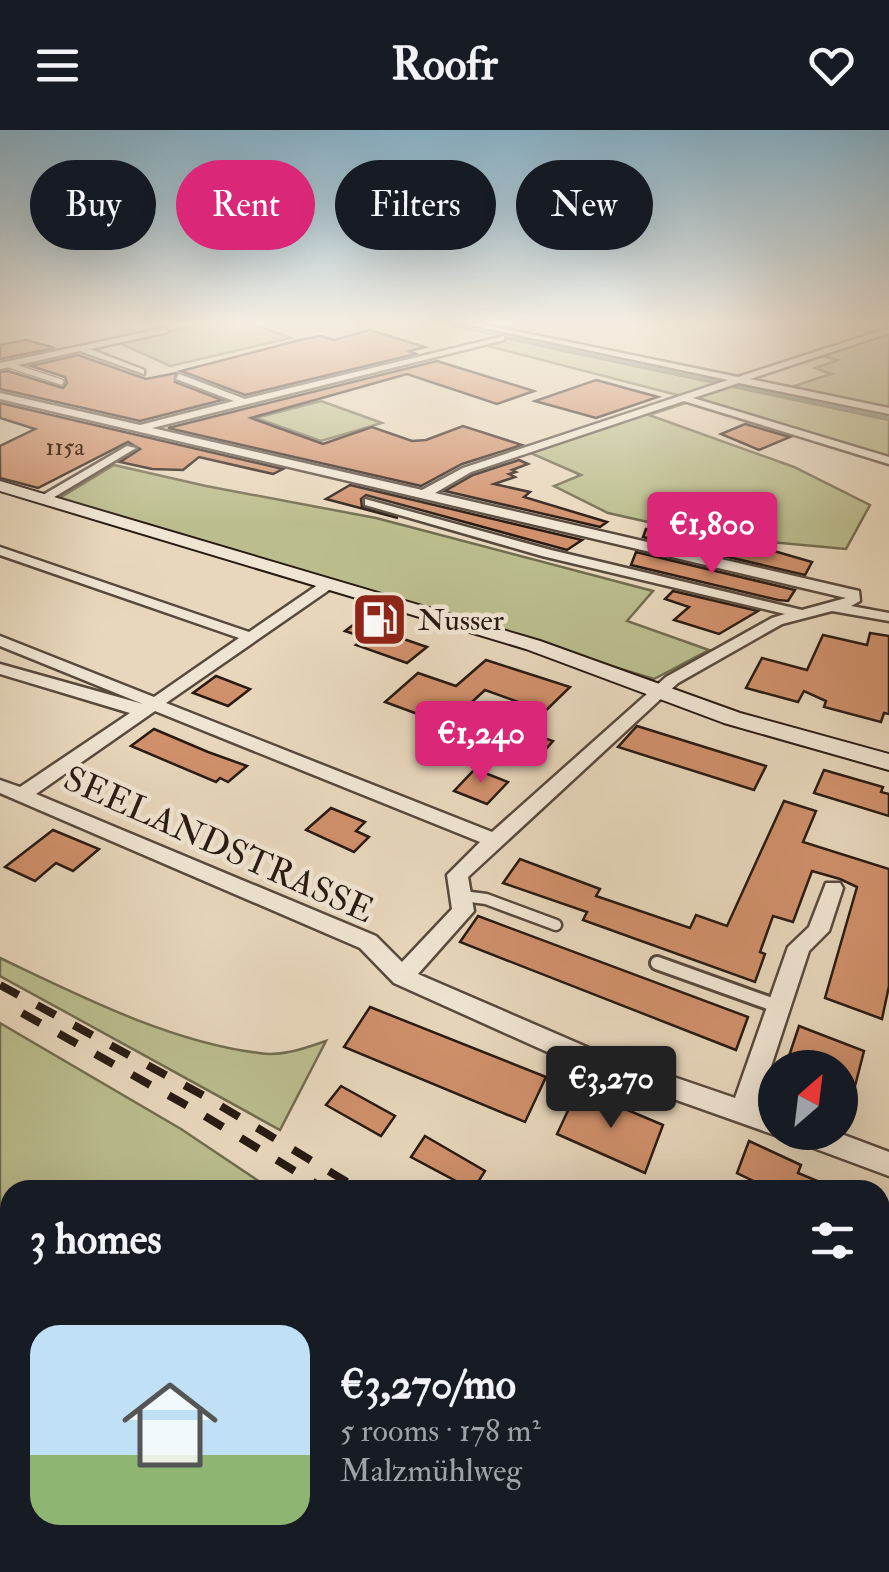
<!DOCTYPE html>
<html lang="en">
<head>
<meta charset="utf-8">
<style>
	:root { --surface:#171b24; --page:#20242c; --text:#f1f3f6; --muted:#9ea1a6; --line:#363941; --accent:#db2777 }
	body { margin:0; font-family:"IM FELL Double Pica",serif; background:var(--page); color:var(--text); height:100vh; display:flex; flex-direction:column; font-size:38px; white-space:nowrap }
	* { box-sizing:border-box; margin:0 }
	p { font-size:32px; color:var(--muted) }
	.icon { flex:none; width:55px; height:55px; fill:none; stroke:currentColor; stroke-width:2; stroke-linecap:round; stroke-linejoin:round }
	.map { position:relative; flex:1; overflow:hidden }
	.panel { position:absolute; left:0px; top:1050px; width:890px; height:392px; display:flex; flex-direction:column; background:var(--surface); border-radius:30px 30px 0 0; box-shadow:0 10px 40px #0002 }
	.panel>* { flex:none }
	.guide { position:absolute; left:30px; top:30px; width:830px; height:90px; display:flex; gap:20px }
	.needle { width:65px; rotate:28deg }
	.fabs { position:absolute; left:758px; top:920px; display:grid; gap:20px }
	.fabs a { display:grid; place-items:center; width:100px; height:100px; border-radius:50%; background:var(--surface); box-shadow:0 10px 40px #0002; font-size:50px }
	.price { position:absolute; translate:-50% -85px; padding:0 22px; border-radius:10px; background:var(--accent); color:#fff; font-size:32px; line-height:65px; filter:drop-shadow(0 2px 5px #0008) }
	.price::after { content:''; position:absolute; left:50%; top:60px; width:30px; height:22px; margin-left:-15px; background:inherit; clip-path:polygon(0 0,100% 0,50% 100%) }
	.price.active { background:#222; color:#fff }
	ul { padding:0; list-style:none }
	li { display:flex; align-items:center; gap:30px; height:250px; padding:0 30px }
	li+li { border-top:2px solid var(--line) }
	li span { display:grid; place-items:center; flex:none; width:280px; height:200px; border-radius:30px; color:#555 }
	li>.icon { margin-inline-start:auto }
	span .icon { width:120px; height:120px; fill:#fffc; stroke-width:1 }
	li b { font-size:42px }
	h2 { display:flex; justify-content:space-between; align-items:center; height:120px; padding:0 30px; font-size:42px }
	.chip { padding:0 35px; border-radius:45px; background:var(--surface); box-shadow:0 10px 40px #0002; font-size:35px; line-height:90px }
	.chip.active { background:var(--accent); color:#fff }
	header { display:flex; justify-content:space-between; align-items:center; height:130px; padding:0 30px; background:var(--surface); font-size:45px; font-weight:700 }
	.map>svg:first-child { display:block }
	.green { fill:#bbbd8d; stroke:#726c50; stroke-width:2.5 }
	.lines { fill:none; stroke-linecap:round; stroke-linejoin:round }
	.stream { stroke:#6b7a6e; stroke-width:2.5 }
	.building { fill:#d0906b; stroke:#281a13; stroke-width:2.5 }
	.lane-far2-casing { stroke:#58493d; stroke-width:8 }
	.lane-far1-casing { stroke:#58493d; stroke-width:15 }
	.lane-casing { stroke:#58493d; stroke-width:18 }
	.street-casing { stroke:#58493d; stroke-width:5 }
	.secondary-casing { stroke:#281a13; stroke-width:4 }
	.lane-far2 { stroke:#f0e5d3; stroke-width:5 }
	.lane-far1 { stroke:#f0e5d3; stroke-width:10 }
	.lane { stroke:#f0e5d3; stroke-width:12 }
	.street { fill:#f0e5d3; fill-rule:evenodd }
	.secondary { fill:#f0e5d3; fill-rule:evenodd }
	.rail-far1 { stroke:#281a13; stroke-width:8; stroke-dasharray:21 21; stroke-linecap:butt }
	.rail { stroke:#281a13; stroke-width:10; stroke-dasharray:28 28; stroke-linecap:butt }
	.labels { text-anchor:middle; stroke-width:9; stroke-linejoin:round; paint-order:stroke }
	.far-number-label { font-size:25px; fill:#523829 }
	.far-poi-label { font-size:30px; fill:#281a13; stroke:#f0e5d3; text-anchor:start }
	.street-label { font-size:35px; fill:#281a13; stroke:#f0e5d3 }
</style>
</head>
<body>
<header><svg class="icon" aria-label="menu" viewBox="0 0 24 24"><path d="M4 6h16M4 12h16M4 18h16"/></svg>Roofr<svg class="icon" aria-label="heart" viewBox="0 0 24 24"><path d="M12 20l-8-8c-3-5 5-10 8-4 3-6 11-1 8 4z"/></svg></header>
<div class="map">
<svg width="889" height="1442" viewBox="0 0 889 1442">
	<rect width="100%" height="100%" fill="#e8d7bc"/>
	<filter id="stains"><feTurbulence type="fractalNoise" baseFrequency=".002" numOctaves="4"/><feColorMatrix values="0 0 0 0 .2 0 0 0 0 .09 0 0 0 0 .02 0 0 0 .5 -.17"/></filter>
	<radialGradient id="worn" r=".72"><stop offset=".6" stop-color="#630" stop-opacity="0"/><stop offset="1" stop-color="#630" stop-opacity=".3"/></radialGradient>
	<g class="green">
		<polygon points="214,192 247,192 291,208 170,236 117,212"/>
		<polygon points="889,202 889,279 788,258 831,244 815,238 838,230 818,225"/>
		<polygon points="504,208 889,290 889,330 695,270 649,285 794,337 870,375 846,419 715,407 608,383 554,356 581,345 528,322 689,268 480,214"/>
		<polygon points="321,271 382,293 321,311 256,288"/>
		<polygon points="114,335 206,356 376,388 653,461 627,491 709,520 654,549 58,369"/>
		<path d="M 0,828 C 80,866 170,912 259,923 C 282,927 305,918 326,911 L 280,1000 L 0,846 Z"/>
		<polygon points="0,893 181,999 272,1060 10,1060 10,1334 0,1325"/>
		<polygon points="32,1432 828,1432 842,1442 25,1442"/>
	</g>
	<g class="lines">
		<polyline class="stream" points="436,192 889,288"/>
	</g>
	<g class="building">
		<polygon points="370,200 425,217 409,221 416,224 245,265 181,241 304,209 321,206 334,210"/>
		<polygon points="26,210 55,218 0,229 0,215"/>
		<polygon points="78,225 146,249 176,243 175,252 222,270 140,291 0,259 0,242 8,241 63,258 67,253 65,247 31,236"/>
		<polygon points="437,231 534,261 497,274 407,244 251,288 323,314 372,297 412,311 426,310 463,296 522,315 462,334 421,356 168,298"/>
		<polygon points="596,250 658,267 596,288 535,271"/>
		<polygon points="0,273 283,339 273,344 199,327 183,340 152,339 120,332 140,319 128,312 38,358 0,348 0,316 35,299 0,288"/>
		<polygon points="745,294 790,307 759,320 721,304"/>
		<polygon points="519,330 528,334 512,340 516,342 509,344 515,347 494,354 530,362 524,367 607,392 600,397 445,361 473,345"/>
		<polygon points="350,355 582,410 567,420 366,365 361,369 362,377 398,388 326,369"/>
		<polygon points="646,399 762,425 767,419 812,432 805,445 643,407"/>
		<polygon points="636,422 795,460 788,471 778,470 631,435"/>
		<polygon points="673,461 758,481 719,504 674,490 689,477 665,469"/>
		<polygon points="376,478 402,487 383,502 427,517 407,533 356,515 366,508 345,501"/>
		<polygon points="870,503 889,506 889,584 884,583 881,592 824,577 826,571 804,561 798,572 746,558 762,528 807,540 823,505 867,515"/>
		<polygon points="486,530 570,557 533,593 537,594 529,603 553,611 539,627 489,610 524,574 485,560 460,583 447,578 434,590 385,572 418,543 456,556"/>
		<polygon points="216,546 250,559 228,576 193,563"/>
		<polygon points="637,596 727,624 766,636 754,660 618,617"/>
		<polygon points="154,599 208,622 247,636 228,652 220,648 216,652 131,616"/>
		<polygon points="475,639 508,652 487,674 454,661"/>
		<polygon points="824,640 883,657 881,662 889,664 889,686 814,663"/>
		<polygon points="784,671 816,681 803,712 889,739 889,856 882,889 825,868 857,757 840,749 812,741 793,792 773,786 760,822 765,824 755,852 583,790 587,782 503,753 520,729 600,759 596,766 690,798 696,785 727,796"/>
		<polygon points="331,678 365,692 356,701 369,707 354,722 306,700"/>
		<polygon points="53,700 99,719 73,741 56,733 35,751 5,737"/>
		<polygon points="478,786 748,887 736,920 460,812"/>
		<polygon points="370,877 546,947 525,992 344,917"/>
		<polygon points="799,896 864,921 846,991 840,990 840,938 785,938"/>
		<polygon points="341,956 395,986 381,1006 326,975"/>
		<polygon points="578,959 663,995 645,1043 557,1004"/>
		<polygon points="425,1006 485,1041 473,1060 411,1027"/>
		<polygon points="749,1011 801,1035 798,1043 839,1060 772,1060 737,1043"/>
	</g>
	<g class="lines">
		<defs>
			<polyline id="lane-far2" points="6,234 61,252"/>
			<polyline id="lane-far1" points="463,766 486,769 556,795"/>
			<polyline id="lane" points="657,833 777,876"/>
			<g id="street">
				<path d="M 456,192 L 471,192 L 738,247 L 889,198 L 889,203 L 750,249 L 889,278 L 889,284 L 739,253 L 693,268 L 889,327 L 889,334 L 684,271 L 471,342 L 435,363 L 859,461 L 860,471 L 851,476 L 889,483 L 889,491 L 832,481 L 782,494 L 678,553 L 468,747 L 474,781 L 418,844 L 589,918 L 735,968 L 788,817 L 809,797 L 826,753 L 840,753 L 843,758 L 829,801 L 809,821 L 758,976 L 775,981 L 775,1002 L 781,1002 L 775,1005 L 572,933 L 394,853 L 360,818 L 0,663 L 0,650 L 20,657 L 130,583 L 0,544 L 0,534 L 143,574 L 0,516 L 0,506 L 154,567 L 239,508 L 0,425 L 0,417 L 249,502 L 322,452 L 332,452 L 332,458 L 166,573 L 492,702 L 666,547 L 772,488 L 785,484 L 542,426 L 365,375 L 365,369 L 551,420 L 802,480 L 846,468 L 0,269 L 0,263 L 140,295 L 234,271 L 176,249 L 179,244 L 245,269 L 504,206 L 504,210 L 152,298 L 422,360 L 463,338 L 728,250 ZM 155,581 L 480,712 L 447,745 L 452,779 L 402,832 L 376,806 L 36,664 Z"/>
				<polygon points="165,198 168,202 90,219 144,240 144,244 80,221 0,239 0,233"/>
				<polygon points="127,316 136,318 46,372 36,369"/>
				<polygon points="788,1002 836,1002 889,1022 889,1046 792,1010"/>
			</g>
			<polygon id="secondary" points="0,351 540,511 740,583 889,624 889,640 724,593 526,519 0,361"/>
		</defs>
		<use href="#lane-far2" class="lane-far2-casing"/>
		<use href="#lane-far1" class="lane-far1-casing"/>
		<use href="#lane" class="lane-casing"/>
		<use href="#street" class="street-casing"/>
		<use href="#secondary" class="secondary-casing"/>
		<use href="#lane-far2" class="lane-far2"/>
		<use href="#lane-far1" class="lane-far1"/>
		<use href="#lane" class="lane"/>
		<use href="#street" class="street"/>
		<use href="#secondary" class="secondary"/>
		<g class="rail-far1">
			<polyline points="0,855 206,967 360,1060"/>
			<polyline points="22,883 195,980 326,1060"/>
		</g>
		<g class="rail">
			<polyline points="880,1393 889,1398"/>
			<polyline points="880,1419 889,1425"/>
		</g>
	</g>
	<linearGradient id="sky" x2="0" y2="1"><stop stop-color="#88b6d0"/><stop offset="0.49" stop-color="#f5ede1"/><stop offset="1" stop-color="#f5ede1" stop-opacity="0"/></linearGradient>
	<rect width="889" height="394" fill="url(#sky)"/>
	<defs>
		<symbol id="fuel-square" viewBox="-11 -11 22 22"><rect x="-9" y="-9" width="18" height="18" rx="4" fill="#8f2418" stroke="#f0e5d3"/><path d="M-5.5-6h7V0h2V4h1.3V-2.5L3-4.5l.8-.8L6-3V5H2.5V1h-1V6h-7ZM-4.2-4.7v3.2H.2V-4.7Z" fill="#fff"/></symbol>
	</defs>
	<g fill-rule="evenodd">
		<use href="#fuel-square" x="348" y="458" width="63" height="63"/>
	</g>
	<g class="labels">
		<g class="far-number-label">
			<text x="65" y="325">115a</text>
		</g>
		<g class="far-poi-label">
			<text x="418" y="500">Nusser</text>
		</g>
		<g class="street-label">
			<text transform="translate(219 714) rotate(24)" y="12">SEELANDSTRASSE</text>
		</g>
	</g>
	<rect width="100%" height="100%" filter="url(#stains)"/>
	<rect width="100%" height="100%" fill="url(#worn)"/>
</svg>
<div class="fabs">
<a><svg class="needle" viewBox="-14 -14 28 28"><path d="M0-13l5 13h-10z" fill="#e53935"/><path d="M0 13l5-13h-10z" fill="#9ea1a6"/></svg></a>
</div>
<b class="price" style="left:712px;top:447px">€1,800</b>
<b class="price" style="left:481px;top:656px">€1,240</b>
<b class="price active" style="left:611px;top:1001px">€3,270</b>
<div class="guide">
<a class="chip">Buy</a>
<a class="chip active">Rent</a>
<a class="chip">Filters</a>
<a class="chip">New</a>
</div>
<section class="panel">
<h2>3 homes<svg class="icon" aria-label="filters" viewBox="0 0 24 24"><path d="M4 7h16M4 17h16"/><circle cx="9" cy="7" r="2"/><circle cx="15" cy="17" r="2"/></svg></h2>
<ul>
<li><span style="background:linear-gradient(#bfe0f5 65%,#8fb573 0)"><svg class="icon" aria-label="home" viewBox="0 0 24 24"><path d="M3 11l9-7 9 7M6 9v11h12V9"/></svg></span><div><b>€3,270/mo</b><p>5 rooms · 178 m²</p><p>Malzmühlweg</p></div></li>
</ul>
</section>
</div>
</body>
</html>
